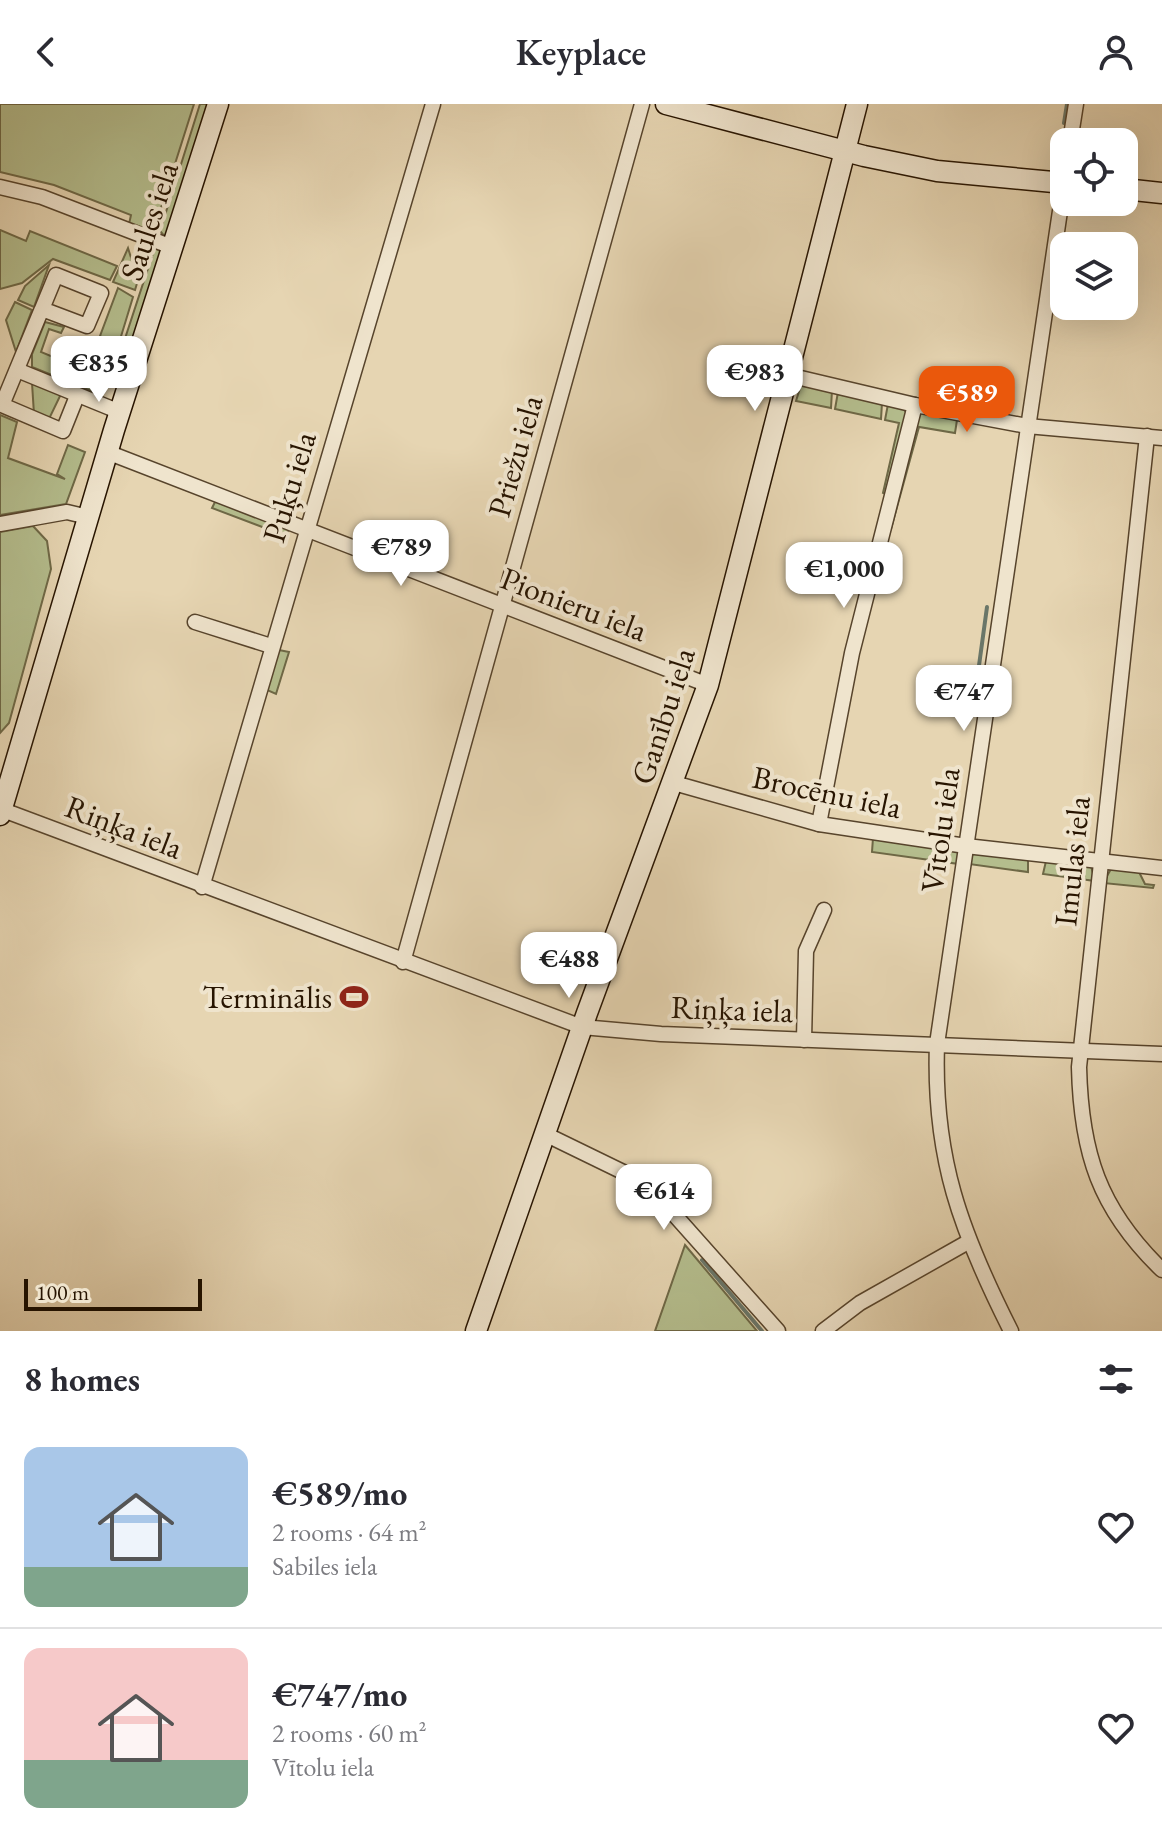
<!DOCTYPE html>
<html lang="en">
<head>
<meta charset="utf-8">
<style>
	:root { --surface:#fff; --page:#f7f7f7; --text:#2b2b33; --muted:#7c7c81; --line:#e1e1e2; --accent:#ea580c }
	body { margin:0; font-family:"EB Garamond",serif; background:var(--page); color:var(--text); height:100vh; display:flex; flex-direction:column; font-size:30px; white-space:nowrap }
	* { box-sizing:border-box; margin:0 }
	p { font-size:26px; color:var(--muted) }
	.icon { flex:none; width:44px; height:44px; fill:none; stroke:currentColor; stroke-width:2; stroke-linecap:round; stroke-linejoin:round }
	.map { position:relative; height:1227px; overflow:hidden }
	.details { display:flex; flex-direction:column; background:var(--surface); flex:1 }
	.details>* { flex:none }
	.controls { position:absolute; left:1050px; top:24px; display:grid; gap:16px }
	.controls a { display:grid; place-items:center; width:88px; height:88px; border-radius:16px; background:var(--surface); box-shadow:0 8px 32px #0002; font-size:40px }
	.scale { position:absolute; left:24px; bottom:20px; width:178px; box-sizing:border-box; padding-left:8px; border:4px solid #271400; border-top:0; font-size:22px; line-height:28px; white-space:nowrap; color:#271400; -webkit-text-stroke:6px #efe4cd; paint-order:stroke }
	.price { position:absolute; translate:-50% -68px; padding:0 18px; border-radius:16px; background:#fff; color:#222; font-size:26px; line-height:52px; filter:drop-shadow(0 2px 4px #0008) }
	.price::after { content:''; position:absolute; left:50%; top:48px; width:24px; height:18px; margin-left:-12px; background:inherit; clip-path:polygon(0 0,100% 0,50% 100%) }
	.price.selected { background:var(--accent); color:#fff }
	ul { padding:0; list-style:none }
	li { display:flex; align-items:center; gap:24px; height:200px; padding:0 24px }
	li+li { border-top:2px solid var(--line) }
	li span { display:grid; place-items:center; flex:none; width:224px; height:160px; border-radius:16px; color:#555 }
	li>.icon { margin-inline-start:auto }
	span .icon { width:96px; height:96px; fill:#fffc; stroke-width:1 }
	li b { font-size:34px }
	h2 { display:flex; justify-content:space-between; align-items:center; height:96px; padding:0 24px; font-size:34px }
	header { display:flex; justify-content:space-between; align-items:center; height:104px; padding:0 24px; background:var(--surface); font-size:36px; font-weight:600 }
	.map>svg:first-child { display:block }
	.green { fill:#b4bd8d; stroke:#6e6846; stroke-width:2 }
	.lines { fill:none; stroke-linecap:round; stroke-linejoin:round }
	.stream { stroke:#6a7668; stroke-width:4 }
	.street-casing { stroke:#57442c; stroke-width:17 }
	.secondary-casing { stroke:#271400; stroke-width:23 }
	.street { stroke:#efe4cd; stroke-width:14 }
	.secondary { stroke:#efe4cd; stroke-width:20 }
	.labels { text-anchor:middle; stroke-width:8; stroke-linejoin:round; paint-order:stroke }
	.street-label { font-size:32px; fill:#271400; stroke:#efe4cd }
	.poi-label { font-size:32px; fill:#271400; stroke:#efe4cd; text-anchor:end }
</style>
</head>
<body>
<header><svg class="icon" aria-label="back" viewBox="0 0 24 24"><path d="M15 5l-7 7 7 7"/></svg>Keyplace<svg class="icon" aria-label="person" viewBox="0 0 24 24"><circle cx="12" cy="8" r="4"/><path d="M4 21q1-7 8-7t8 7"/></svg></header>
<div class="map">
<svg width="1162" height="1227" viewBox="0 0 1162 1227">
	<rect width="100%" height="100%" fill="#e6d5b2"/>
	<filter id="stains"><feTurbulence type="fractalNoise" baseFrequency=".0025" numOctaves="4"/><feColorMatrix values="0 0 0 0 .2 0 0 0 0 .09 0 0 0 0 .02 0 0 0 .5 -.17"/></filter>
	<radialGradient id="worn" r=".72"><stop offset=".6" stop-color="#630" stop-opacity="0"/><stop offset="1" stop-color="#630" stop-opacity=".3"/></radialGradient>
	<g class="green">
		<polygon points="0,0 194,0 153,129 129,120 131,111 54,81 0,68"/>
		<polygon points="200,0 208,0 166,134 160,127"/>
		<polygon points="0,126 26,137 30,127 117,162 110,176 53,155 22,179 0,185"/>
		<polygon points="155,143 161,148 134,241 123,258 118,256"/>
		<polygon points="128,144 138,176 135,186 113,178"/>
		<polygon points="49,161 34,203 18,196 25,182"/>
		<polygon points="118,184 133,193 119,239 114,240 100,232"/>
		<polygon points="15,198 32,206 16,248 6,216"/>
		<polygon points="45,218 64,223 61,229 49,225 41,248 84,266 96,236 116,246 101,291 32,263 32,250"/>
		<polygon points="32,279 61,290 48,317 34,310"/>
		<polygon points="801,281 832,286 831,304 796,297"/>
		<polygon points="838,288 882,299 881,315 835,305"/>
		<polygon points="888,300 904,305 907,310 888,391 883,389 899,319 885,316"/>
		<polygon points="923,308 957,316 955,329 919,323 891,425 919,309"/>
		<polygon points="0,311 17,318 8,354 65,375 57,370 68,341 85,348 66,400 0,411"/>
		<polygon points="216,396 289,424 286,432 212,404"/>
		<polygon points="33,422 47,437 51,465 9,619 0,629 0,428"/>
		<polygon points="279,546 289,548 276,590 267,586"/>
		<polygon points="873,734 960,747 959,760 872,748"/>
		<polygon points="974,747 1028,756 1028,768 969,760"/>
		<polygon points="1046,757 1091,762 1095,777 1043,770"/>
		<polygon points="1111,765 1139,768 1145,780 1154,781 1153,784 1103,779"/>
		<polygon points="685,1141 757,1227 655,1227"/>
	</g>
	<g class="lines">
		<g class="stream">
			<polyline points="1064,19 1067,0"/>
			<polyline points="1058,62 1063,29"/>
			<polyline points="974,598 987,503"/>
			<polyline points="702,1156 762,1227"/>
		</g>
		<defs>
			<g id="street">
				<polyline points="1070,38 1076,0"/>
				<polyline points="0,83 42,93 172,143"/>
				<polyline points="42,205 87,222 101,189 56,171 42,205 41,207 2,301 63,327 77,292"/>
				<polyline points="17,266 120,308"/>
				<polyline points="788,271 915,301 1027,322 1162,334"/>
				<path d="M 1147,332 L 1079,963 C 1081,1049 1099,1105 1162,1166"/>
				<polyline points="107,348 708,581"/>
				<polyline points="0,420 67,408 88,413"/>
				<polyline points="195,518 271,542"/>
				<polyline points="674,679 819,720 966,742 1162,764"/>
				<polyline points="3,706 582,923 661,930 1162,950"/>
				<polyline points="819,720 852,549 915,301"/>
				<polyline points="202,783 433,0"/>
				<polyline points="403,858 642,0"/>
				<polyline points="804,936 806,847 824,806"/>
				<polyline points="547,1031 623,1068 664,1099 778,1227"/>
				<polyline points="823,1227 860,1199 968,1138"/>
				<path d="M 1011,1227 C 961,1128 933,1054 937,940 L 1064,80"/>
			</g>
			<g id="secondary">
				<polyline points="666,0 864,52 937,67 1064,79"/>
				<polyline points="1124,85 1162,89"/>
				<polyline points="0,711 114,326 218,0"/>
				<polyline points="476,1227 587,909 708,581 857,0"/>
			</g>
		</defs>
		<use href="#street" class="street-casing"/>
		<use href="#secondary" class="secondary-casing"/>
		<use href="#street" class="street"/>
		<use href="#secondary" class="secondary"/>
	</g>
	<defs>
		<symbol id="stadium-bare" viewBox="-9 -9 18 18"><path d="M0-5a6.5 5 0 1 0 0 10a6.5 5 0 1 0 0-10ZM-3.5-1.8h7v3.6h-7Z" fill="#8f2418" stroke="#efe4cd" stroke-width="2.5" paint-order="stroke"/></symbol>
	</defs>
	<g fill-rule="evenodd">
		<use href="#stadium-bare" x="334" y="873" width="40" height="40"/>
	</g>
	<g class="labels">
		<g class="street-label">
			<text transform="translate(149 117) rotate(-72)" y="11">Saules iela</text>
			<text transform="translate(515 352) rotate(-74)" y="11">Priežu iela</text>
			<text transform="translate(289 383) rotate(-73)" y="11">Puķu iela</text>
			<text transform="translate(574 500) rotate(21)" y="11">Pionieru iela</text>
			<text transform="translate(663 612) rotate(-72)" y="11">Ganību iela</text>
			<text transform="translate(827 688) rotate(12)" y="11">Brocēnu iela</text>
			<text transform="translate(124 723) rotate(21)" y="11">Riņķa iela</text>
			<text transform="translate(940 726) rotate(-82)" y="11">Vītolu iela</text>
			<text transform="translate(1072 757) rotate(-84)" y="11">Imulas iela</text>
			<text transform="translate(732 905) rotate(2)" y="11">Riņķa iela</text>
		</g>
		<g class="poi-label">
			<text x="332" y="904">Terminālis</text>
		</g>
	</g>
	<rect width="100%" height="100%" filter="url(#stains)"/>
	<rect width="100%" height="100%" fill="url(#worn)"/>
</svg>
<div class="controls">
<a><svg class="icon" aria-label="locate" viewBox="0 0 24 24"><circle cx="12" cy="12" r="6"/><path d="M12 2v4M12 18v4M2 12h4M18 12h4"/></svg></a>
<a><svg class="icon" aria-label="layers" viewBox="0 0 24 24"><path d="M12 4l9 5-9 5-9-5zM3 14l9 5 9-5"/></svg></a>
</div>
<div class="scale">100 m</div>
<b class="price" style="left:99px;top:300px">€835</b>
<b class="price" style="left:755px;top:309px">€983</b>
<b class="price selected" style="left:967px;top:330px">€589</b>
<b class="price" style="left:401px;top:484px">€789</b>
<b class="price" style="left:844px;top:506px">€1,000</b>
<b class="price" style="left:964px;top:629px">€747</b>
<b class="price" style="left:569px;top:896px">€488</b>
<b class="price" style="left:664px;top:1128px">€614</b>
</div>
<section class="details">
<h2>8 homes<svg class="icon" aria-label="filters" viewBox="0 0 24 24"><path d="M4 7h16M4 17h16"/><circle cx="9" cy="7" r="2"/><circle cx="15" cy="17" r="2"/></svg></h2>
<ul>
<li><span style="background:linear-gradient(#a9c7e8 75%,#7fa58c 0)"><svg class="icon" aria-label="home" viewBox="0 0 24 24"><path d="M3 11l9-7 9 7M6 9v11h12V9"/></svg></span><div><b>€589/mo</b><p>2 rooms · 64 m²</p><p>Sabiles iela</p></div><svg class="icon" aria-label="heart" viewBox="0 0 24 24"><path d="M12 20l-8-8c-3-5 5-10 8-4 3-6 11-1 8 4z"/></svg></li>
<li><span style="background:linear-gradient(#f6c9c9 70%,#7fa58c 0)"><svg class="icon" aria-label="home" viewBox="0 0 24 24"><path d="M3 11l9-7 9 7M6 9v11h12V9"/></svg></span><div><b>€747/mo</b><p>2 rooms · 60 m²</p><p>Vītolu iela</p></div><svg class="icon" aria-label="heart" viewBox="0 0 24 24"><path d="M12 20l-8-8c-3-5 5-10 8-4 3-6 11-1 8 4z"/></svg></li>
</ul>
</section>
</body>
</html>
